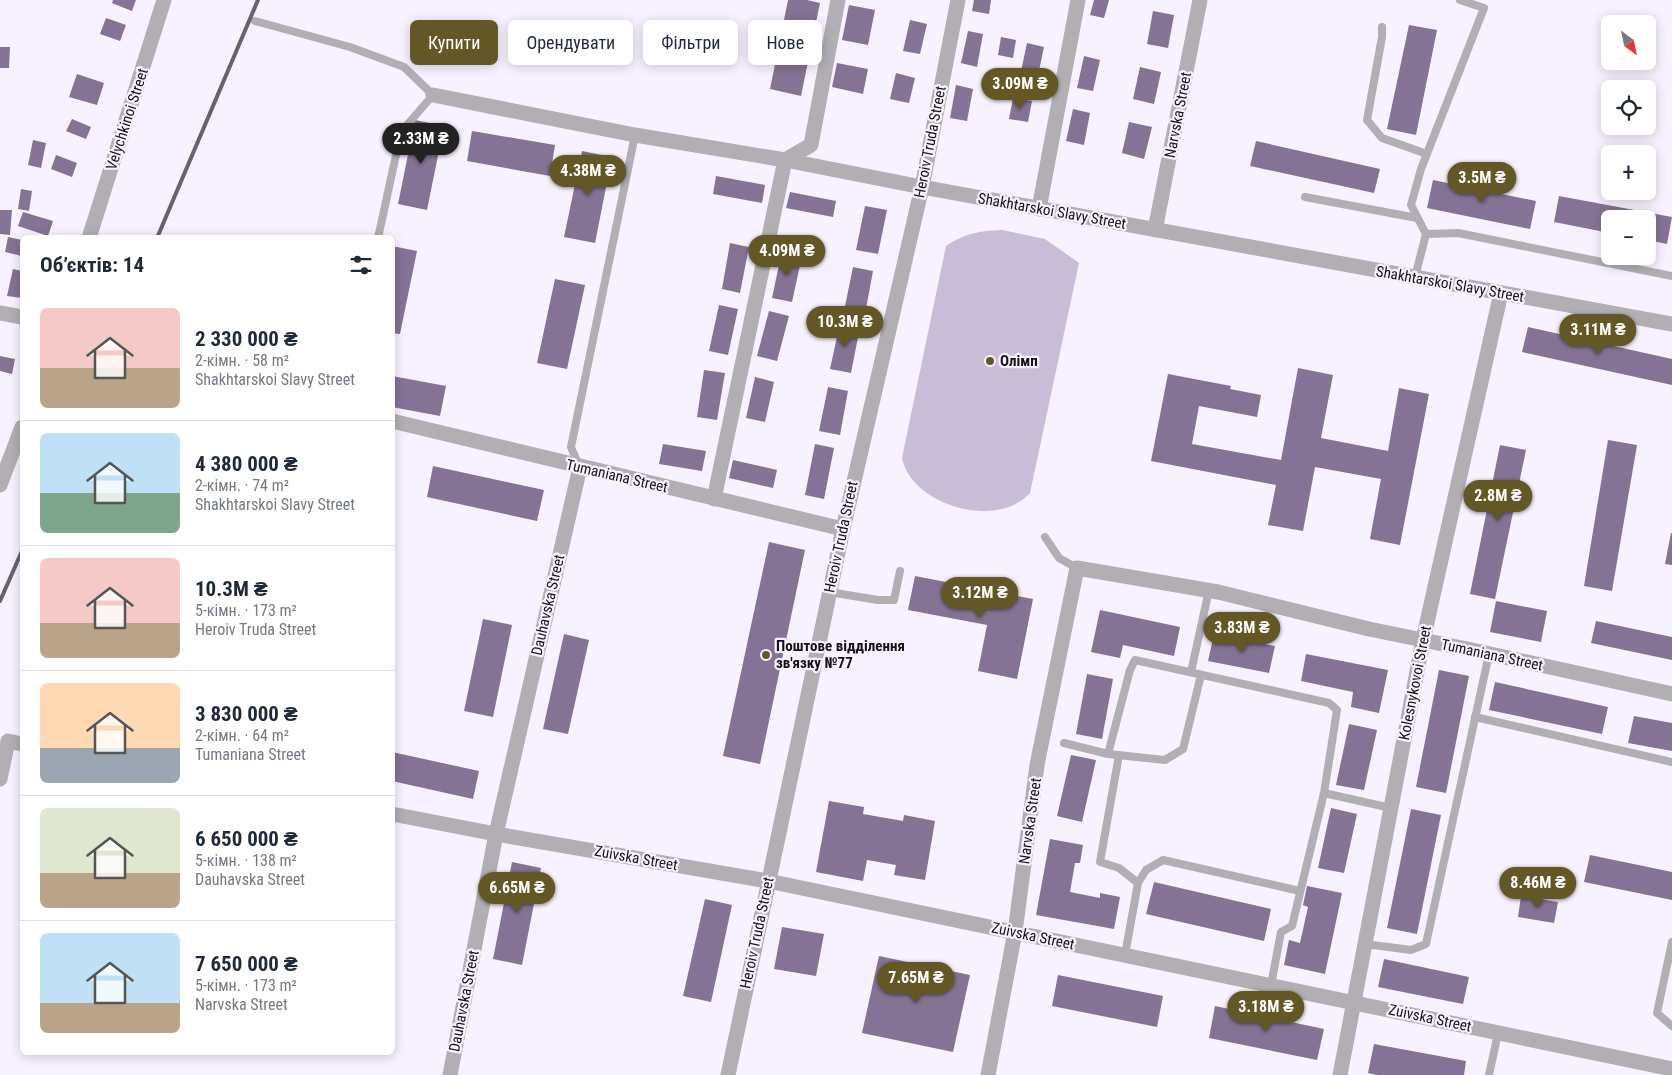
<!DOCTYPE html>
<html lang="uk">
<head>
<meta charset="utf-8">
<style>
	:root { --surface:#fff; --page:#f6f6f7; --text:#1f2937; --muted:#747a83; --line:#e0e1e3; --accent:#635825 }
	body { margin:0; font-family:"Roboto Condensed",sans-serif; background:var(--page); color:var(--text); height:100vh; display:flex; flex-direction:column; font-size:19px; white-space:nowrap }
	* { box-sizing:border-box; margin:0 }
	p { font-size:16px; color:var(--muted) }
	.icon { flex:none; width:28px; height:28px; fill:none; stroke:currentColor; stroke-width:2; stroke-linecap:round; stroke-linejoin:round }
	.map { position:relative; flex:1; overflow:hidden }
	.panel { position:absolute; left:20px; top:235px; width:375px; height:820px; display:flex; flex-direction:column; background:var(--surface); border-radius:8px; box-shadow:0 2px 12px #0003 }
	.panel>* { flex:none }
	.hud { position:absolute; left:410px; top:20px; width:475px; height:45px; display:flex; gap:10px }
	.needle { width:32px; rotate:147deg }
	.controls { position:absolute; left:1601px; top:15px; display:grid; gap:10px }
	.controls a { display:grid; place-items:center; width:55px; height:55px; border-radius:8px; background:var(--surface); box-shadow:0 2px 12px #0003; font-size:25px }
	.price { position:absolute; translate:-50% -42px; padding:0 11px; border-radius:18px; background:var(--accent); color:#fff; font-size:16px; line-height:32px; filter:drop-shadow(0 1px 2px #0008) }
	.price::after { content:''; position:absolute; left:50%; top:30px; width:15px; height:11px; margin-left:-8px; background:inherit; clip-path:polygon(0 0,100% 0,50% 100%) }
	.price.current { background:#222; color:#fff }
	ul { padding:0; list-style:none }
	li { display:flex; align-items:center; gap:15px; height:125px; padding:0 20px }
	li+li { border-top:1px solid var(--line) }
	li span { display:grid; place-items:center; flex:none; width:140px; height:100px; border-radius:8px; color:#555 }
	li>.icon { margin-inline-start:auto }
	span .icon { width:60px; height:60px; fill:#fffc; stroke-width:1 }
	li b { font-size:21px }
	h2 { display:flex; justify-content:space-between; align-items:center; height:60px; padding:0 20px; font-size:21px }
	.pill { padding:0 18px; border-radius:8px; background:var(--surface); box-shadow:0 2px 12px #0003; font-size:18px; line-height:45px }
	.pill.current { background:var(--accent); color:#fff }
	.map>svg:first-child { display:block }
	.green { fill:#c9bcd6 }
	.building { fill:#857396 }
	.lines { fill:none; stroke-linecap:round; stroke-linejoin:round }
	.service { stroke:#b1aeb4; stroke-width:8 }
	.minor { stroke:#b1aeb4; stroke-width:15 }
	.rail { stroke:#67636b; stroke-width:4 }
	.poi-dot { fill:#635825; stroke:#f8f1ff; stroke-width:2 }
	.labels { text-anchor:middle; stroke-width:4.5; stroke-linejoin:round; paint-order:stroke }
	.street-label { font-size:15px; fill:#161318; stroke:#f8f1ff }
	.poi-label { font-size:15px; font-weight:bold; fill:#161318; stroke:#f8f1ff; text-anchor:start }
</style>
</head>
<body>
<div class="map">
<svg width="1672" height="1075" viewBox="0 0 1672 1075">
	<rect width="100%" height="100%" fill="#f8f1ff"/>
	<path class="green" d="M 1002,230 L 1045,239 L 1079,263 L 1030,493 C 997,530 912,506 902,458 L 946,246 C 965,233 980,231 1002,230 Z"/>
	<g class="building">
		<polygon points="113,0 136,0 132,11 112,3"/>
		<polygon points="788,0 807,0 820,3 801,96 770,89"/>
		<polygon points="974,0 991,0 989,14 972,11"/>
		<polygon points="1094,0 1109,0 1104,18 1090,15"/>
		<polygon points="849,5 875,10 868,45 842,40"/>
		<polygon points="1153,11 1174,15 1168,48 1147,44"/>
		<polygon points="106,18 126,25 120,41 100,34"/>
		<polygon points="910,20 927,24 920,54 903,51"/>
		<polygon points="1409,25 1437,30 1416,135 1387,129"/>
		<polygon points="968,31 983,34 977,67 961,63"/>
		<polygon points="1001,37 1016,40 1013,58 998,55"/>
		<polygon points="1027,43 1044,47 1037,80 1020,76"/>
		<polygon points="0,47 10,47 9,68 0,68"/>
		<polygon points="1084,56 1100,60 1093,91 1077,88"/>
		<polygon points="837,63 868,69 863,94 832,87"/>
		<polygon points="1140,67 1161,72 1154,104 1133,99"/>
		<polygon points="896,73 915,78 909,103 890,99"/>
		<polygon points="77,74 104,83 97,105 69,97"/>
		<polygon points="956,85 973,89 967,121 950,118"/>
		<polygon points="1013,98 1032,101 1028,122 1009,119"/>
		<polygon points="1073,109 1090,113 1084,145 1066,141"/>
		<polygon points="72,119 91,127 86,139 66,131"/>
		<polygon points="415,120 444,126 427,210 398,204"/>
		<polygon points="1129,122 1152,127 1144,159 1122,153"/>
		<polygon points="472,131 555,145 550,176 467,161"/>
		<polygon points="33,140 46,143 41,168 28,165"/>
		<polygon points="1256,141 1380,169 1374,193 1250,166"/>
		<polygon points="582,151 612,157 595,243 564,237"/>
		<polygon points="56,155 77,163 72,177 51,169"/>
		<polygon points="716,176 765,185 762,203 713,194"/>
		<polygon points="1433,180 1536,201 1530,229 1427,208"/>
		<polygon points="21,189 32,191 29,211 18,209"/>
		<polygon points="790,192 836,201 833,217 786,208"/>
		<polygon points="1559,196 1672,217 1667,244 1648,240 1648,219 1610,219 1610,233 1554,222"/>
		<polygon points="865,206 887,210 878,254 856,250"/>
		<polygon points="0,210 12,210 10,235 0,234"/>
		<polygon points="23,212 53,221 48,236 18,226"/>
		<polygon points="8,237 22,240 22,256 5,252"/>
		<polygon points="730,243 749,247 740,293 722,289"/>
		<polygon points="392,246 417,251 400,334 392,333"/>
		<polygon points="782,251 802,256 792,302 772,298"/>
		<polygon points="853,267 873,271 865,314 844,311"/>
		<polygon points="13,269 22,271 22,298 7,296"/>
		<polygon points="555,279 585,285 567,369 537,363"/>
		<polygon points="719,305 738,309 728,355 709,351"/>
		<polygon points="769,311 789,316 777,361 757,356"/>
		<polygon points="840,323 860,327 851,373 830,369"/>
		<polygon points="1528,327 1672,359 1672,385 1522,352"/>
		<polygon points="0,356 15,359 12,374 0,371"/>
		<polygon points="1298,368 1333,375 1321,438 1388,451 1399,388 1429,394 1400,545 1370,539 1381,479 1315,467 1303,531 1268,525 1276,485 1151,461 1168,374 1231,386 1230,389 1261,395 1257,417 1199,406 1192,444 1281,460"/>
		<polygon points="704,370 725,373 717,420 697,417"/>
		<polygon points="392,376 446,386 440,416 392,407"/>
		<polygon points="755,377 774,382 765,422 746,418"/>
		<polygon points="828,387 848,391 840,435 819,431"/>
		<polygon points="1608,440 1637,445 1612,591 1584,586"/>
		<polygon points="663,444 706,451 702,471 659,464"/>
		<polygon points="815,444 834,448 824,499 805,495"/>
		<polygon points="1500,445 1526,450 1495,599 1470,594"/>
		<polygon points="733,460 777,470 773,488 729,478"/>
		<polygon points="433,466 544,490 537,521 427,497"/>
		<polygon points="1671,533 1672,533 1672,565 1665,564"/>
		<polygon points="769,542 805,550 760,764 723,756"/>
		<polygon points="915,576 1033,599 1017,679 978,671 987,625 908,610"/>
		<polygon points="1496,601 1547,611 1541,642 1490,632"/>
		<polygon points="1100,610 1180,627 1174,656 1123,645 1120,658 1091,652"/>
		<polygon points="483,619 512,625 493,717 464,711"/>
		<polygon points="1596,621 1672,637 1672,660 1591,643"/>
		<polygon points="564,634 589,640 568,734 543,729"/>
		<polygon points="1214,634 1275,646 1269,673 1208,661"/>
		<polygon points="1306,654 1388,670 1379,713 1351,707 1353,692 1301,681"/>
		<polygon points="1439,670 1469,676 1446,793 1416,787"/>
		<polygon points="1087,674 1113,679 1102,739 1076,734"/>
		<polygon points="1495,682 1608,707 1602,734 1489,710"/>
		<polygon points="1634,716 1672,723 1672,751 1628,743"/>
		<polygon points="1349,724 1377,730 1364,790 1336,785"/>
		<polygon points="392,752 479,771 473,799 392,781"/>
		<polygon points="1071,755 1096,760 1082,822 1057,816"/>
		<polygon points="829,801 864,807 863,814 903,821 904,815 935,821 925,880 894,875 896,865 867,860 863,881 816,872"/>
		<polygon points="1331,808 1357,814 1344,873 1318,868"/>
		<polygon points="1411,809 1441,815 1417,934 1387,928"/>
		<polygon points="1050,839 1083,845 1080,863 1075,863 1070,892 1100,898 1100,893 1120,897 1114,929 1036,915"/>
		<polygon points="1590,855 1672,872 1672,900 1584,882"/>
		<polygon points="512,862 541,868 522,965 493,959"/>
		<polygon points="1154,882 1271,909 1264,941 1146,914"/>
		<polygon points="1307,886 1342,893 1325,974 1284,965 1289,940 1300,943 1308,907 1303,905"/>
		<polygon points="1521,896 1558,902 1554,923 1518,917"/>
		<polygon points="705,899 732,905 711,1002 683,996"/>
		<polygon points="782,927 824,934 816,976 774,969"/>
		<polygon points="879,956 970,975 953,1052 862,1033"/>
		<polygon points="1384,959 1469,977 1463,1004 1378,987"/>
		<polygon points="1058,975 1163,996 1157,1027 1052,1006"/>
		<polygon points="1215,1006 1324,1029 1317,1060 1209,1038"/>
		<polygon points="1374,1044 1466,1061 1464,1075 1377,1075 1368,1073"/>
	</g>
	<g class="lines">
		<g class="service">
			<polyline points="255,21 350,47 404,67 433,95 401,132 378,238"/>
			<polyline points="1382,27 1382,37 1367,120 1382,138 1427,154"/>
			<polyline points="1305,197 1417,218"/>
			<polyline points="1426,234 1411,205 1421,169 1484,8 1460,0"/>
			<polyline points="1415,277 1426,234 1458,233 1672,276"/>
			<polyline points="579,466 571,447 635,135"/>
			<polyline points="1045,537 1059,558 1077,568"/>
			<polyline points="829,592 878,600 894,600 900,571"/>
			<polyline points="1191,672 1209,590"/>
			<polyline points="1475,717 1672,762"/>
			<polyline points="1064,743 1108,754 1165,760 1183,749 1201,675"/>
			<polyline points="1108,754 1130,670 1135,660 1329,703 1337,710 1324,793 1292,926 1281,932 1271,985"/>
			<polyline points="1119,755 1100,862 1119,868 1138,883"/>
			<polyline points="1324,793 1391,808"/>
			<polyline points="1672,942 1657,1013 1672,1026"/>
			<polyline points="1365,944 1411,950 1426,944 1489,654"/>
			<polyline points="1125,955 1138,883 1146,870 1163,860 1300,891"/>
			<polyline points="1489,1075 1498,1033"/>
		</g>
		<g class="minor">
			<polyline points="433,95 635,135 785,160 922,187 1672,324"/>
			<polyline points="1039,209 1078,0"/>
			<polyline points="1155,230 1200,0"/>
			<polyline points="89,238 164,0"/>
			<polyline points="0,313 22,317"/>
			<polyline points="392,421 843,529"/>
			<polyline points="0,485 22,427"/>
			<polyline points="714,499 785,160 811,145 838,0"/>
			<polyline points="0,779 8,741 22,744"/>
			<polyline points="392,814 496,834 768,881 1672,1069"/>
			<polyline points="450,1075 496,834 580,467"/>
			<polyline points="728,1075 843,529 922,187 958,0"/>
			<polyline points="988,1075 1015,932 1037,765 1077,568 1218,592 1369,629 1472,650 1672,694"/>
			<polyline points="1340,1075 1423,640 1501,293"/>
		</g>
		<g class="rail">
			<polyline points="157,238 258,0"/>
			<polyline points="0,601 22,551"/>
		</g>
	</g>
	<g class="poi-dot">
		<circle cx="990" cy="361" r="5"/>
		<circle cx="766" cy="655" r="5"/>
	</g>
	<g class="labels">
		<g class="street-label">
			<text transform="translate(1178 115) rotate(-79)" y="5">Narvska Street</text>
			<text transform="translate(127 119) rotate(-72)" y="5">Velychkinoi Street</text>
			<text transform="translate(930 142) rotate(-79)" y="5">Heroiv Truda Street</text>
			<text transform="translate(1052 211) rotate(10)" y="5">Shakhtarskoi Slavy Street</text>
			<text transform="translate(1450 284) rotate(10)" y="5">Shakhtarskoi Slavy Street</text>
			<text transform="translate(617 476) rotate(13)" y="5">Tumaniana Street</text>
			<text transform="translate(841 537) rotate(-78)" y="5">Heroiv Truda Street</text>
			<text transform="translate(548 605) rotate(-77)" y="5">Dauhavska Street</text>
			<text transform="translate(1492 655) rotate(12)" y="5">Tumaniana Street</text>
			<text transform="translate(1415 683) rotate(-79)" y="5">Kolesnykovoi Street</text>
			<text transform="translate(1030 821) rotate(-82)" y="5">Narvska Street</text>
			<text transform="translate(636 858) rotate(10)" y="5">Zuivska Street</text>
			<text transform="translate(757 933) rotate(-78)" y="5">Heroiv Truda Street</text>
			<text transform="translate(1033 936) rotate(12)" y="5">Zuivska Street</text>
			<text transform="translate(464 1001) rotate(-79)" y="5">Dauhavska Street</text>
			<text transform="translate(1430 1018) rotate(12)" y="5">Zuivska Street</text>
		</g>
		<g class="poi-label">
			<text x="1000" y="366">Олімп</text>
			<text x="776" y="651">Поштове відділення<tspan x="776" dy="17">зв'язку №77</tspan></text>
		</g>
	</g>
</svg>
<div class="controls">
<a><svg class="needle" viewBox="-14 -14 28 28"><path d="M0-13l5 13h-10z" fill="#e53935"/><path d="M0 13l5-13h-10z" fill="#747a83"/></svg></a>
<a><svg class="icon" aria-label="locate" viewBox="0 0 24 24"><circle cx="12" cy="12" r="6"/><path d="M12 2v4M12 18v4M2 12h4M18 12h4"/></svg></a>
<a>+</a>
<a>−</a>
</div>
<b class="price" style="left:1020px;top:110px">3.09M ₴</b>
<b class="price current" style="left:421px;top:165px">2.33M ₴</b>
<b class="price" style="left:588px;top:197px">4.38M ₴</b>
<b class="price" style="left:1482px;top:204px">3.5M ₴</b>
<b class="price" style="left:787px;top:277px">4.09M ₴</b>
<b class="price" style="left:845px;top:348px">10.3M ₴</b>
<b class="price" style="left:1598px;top:356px">3.11M ₴</b>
<b class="price" style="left:1498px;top:522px">2.8M ₴</b>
<b class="price" style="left:980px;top:619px">3.12M ₴</b>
<b class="price" style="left:1242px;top:654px">3.83M ₴</b>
<b class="price" style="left:1538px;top:909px">8.46M ₴</b>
<b class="price" style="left:517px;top:914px">6.65M ₴</b>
<b class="price" style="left:916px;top:1004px">7.65M ₴</b>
<b class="price" style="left:1266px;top:1033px">3.18M ₴</b>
<div class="hud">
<a class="pill current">Купити</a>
<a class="pill">Орендувати</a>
<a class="pill">Фільтри</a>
<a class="pill">Нове</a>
</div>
<section class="panel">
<h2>Об’єктів: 14<svg class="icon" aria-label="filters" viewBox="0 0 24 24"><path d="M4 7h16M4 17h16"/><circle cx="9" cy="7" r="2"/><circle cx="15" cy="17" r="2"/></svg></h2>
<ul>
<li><span style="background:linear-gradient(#f6c9c9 60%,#b9a48a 0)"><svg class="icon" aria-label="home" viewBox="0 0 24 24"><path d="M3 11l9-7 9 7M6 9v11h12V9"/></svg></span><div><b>2 330 000 ₴</b><p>2-кімн. · 58 m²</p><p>Shakhtarskoi Slavy Street</p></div></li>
<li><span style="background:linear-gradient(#bfe0f5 60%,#7fa58c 0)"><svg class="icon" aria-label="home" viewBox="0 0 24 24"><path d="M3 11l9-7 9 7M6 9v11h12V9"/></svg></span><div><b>4 380 000 ₴</b><p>2-кімн. · 74 m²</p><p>Shakhtarskoi Slavy Street</p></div></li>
<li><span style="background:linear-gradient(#f6c9c9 65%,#b9a48a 0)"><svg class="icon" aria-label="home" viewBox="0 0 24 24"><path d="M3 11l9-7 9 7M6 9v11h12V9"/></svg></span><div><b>10.3M ₴</b><p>5-кімн. · 173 m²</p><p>Heroiv Truda Street</p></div></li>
<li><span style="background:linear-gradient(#ffd9b3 65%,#9aa5b1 0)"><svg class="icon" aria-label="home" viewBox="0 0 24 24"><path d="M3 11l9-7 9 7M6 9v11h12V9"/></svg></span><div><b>3 830 000 ₴</b><p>2-кімн. · 64 m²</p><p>Tumaniana Street</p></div></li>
<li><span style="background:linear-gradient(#dfe7d0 65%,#b9a48a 0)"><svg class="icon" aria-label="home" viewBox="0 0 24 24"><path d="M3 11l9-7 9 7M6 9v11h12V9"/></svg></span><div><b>6 650 000 ₴</b><p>5-кімн. · 138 m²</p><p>Dauhavska Street</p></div></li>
<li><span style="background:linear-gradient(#bfe0f5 70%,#b9a48a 0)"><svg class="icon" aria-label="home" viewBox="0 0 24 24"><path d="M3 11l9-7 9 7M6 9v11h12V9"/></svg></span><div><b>7 650 000 ₴</b><p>5-кімн. · 173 m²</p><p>Narvska Street</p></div></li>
</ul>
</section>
</div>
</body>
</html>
